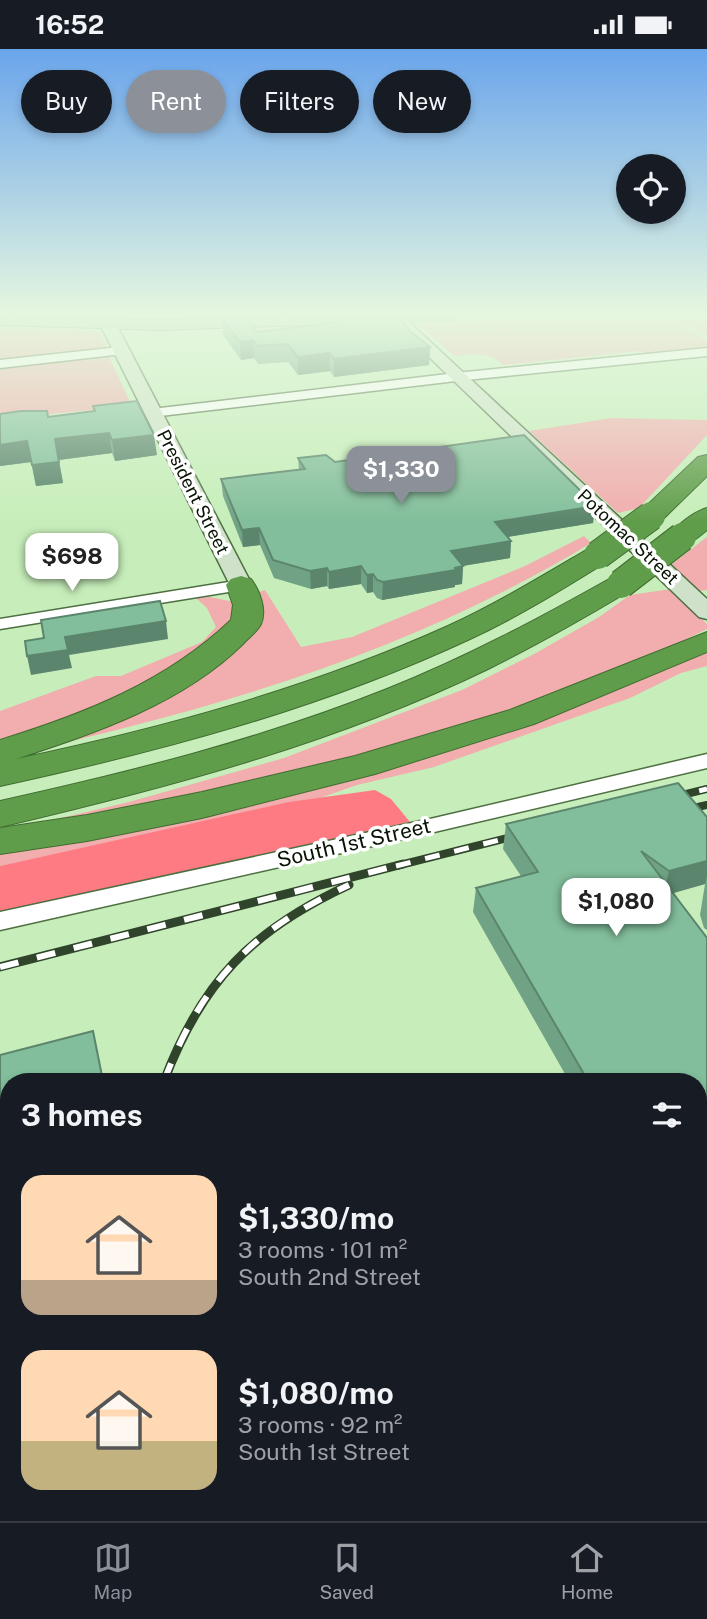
<!DOCTYPE html>
<html lang="en">
<head>
<meta charset="utf-8">
<style>
	:root { --surface:#171b24; --page:#242831; --text:#f1f3f6; --muted:#9ea1a6; --line:#363941; --accent:#8c9099 }
	body { margin:0; font-family:"Public Sans",sans-serif; background:var(--page); color:var(--text); height:100vh; display:flex; flex-direction:column; font-size:26px; white-space:nowrap }
	* { box-sizing:border-box; margin:0 }
	p { font-size:23px; color:var(--muted) }
	.icon { flex:none; width:38px; height:38px; fill:none; stroke:currentColor; stroke-width:2; stroke-linecap:round; stroke-linejoin:round }
	.map { position:relative; flex:1; overflow:hidden }
	.panel { position:absolute; left:0px; top:1024px; width:707px; height:450px; display:flex; flex-direction:column; background:var(--surface); border-radius:28px 28px 0 0; box-shadow:0 4px 10px #0003 }
	.panel>* { flex:none }
	.banner { position:absolute; left:21px; top:21px; width:665px; height:63px; display:flex; gap:14px }
	.controls { position:absolute; left:616px; top:105px; display:grid; gap:14px }
	.controls a { display:grid; place-items:center; width:70px; height:70px; border-radius:50%; background:var(--surface); box-shadow:0 4px 10px #0003; font-size:35px }
	.price { position:absolute; translate:-50% -60px; padding:0 16px; border-radius:14px; background:#fff; color:#222; font-size:23px; line-height:46px; filter:drop-shadow(0 2px 4px #0008) }
	.price::after { content:''; position:absolute; left:50%; top:42px; width:21px; height:16px; margin-left:-10px; background:inherit; clip-path:polygon(0 0,100% 0,50% 100%) }
	.price.selected { background:var(--accent); color:#fff }
	ul { padding:0; list-style:none }
	li { display:flex; align-items:center; gap:21px; height:175px; padding:0 21px }
	li span { display:grid; place-items:center; flex:none; width:196px; height:140px; border-radius:21px; color:#555 }
	li>.icon { margin-inline-start:auto }
	span .icon { width:84px; height:84px; fill:#fffc; stroke-width:1 }
	li b { font-size:30px }
	h2 { display:flex; justify-content:space-between; align-items:center; height:84px; padding:0 21px; font-size:30px }
	.chip { padding:0 24px; border-radius:32px; background:var(--surface); box-shadow:0 4px 10px #0003; font-size:24px; line-height:63px }
	.chip.selected { background:var(--accent); color:#fff }
	.status { display:flex; justify-content:space-between; align-items:center; height:49px; padding:0 35px; background:var(--surface); direction:ltr }
	.status svg { height:19px; fill:currentColor }
	.tab-bar { display:flex; justify-content:space-around; align-items:center; height:98px; border-top:2px solid var(--line); background:var(--surface); font-size:19px; color:var(--muted) }
	.tab-bar a { display:grid; justify-items:center; gap:4px }
	.tab-bar .selected { color:var(--accent) }
	.map>svg:first-child { display:block }
	.green { fill:#f2adae }
	.forest { fill:#fe7b83 }
	.water { fill:#4e8fef; stroke:#386aa8; stroke-width:2 }
	.lines { fill:none; stroke-linecap:round; stroke-linejoin:round }
	.street-casing { stroke:#4d6f41; stroke-width:3 }
	.secondary-casing { stroke:#4d6f41; stroke-width:3 }
	.primary-casing { stroke:#406d31; stroke-width:2 }
	.highway-casing { stroke:#406d31; stroke-width:2 }
	.street { fill:#fff; fill-rule:evenodd }
	.secondary { fill:#cfe2c9; fill-rule:evenodd }
	.primary { fill:#a0c492; fill-rule:evenodd }
	.highway { fill:#609d4a; fill-rule:evenodd }
	.rail-far1-casing { stroke:#30432b; stroke-width:8 }
	.rail-casing { stroke:#30432b; stroke-width:9 }
	.rail-far1 { stroke:#fff; stroke-width:5; stroke-dasharray:15; stroke-linecap:butt }
	.rail { stroke:#fff; stroke-width:6; stroke-dasharray:19; stroke-linecap:butt }
	.highway-bridge-casing { stroke:#406d31; stroke-width:30; stroke-linecap:butt }
	.highway-bridge { stroke:#609d4a; stroke-width:28 }
	.wall { fill:#70a385 }
	.shaded-wall { fill:#5b856c }
	.building { fill:#82be9b; stroke:#5b856c; stroke-width:2 }
	.labels { text-anchor:middle; stroke-width:7; stroke-linejoin:round; paint-order:stroke }
	.far-street-label { font-size:18px; fill:#061303; stroke:#fff }
	.street-label { font-size:21px; fill:#061303; stroke:#fff }
</style>
</head>
<body>
<div class="status"><b>16:52</b><svg viewBox="0 0 49 12"><path d="M0 12V9h3v3zM5 12V6h3v6zM10 12V3h3v9zM15 12V0h3v12zM26 1h20v11H26zM47 4h2v5h-2z"/></svg></div>
<div class="map">
<svg width="707" height="1472" viewBox="0 0 707 1472">
	<rect width="100%" height="100%" fill="#c7eeba"/>
	<g class="green">
		<path d="M 544,266 L 707,266 L 707,287 L 691,277 L 681,276 L 707,292 L 707,299 L 649,305 L 640,302 L 503,316 C 489,302 472,305 454,307 L 418,275 Z"/>
		<polygon points="0,278 99,282 107,299 0,312"/>
		<polygon points="99,308 109,308 132,357 0,370 0,318"/>
		<polygon points="612,369 707,371 707,386 639,459 618,464 529,382"/>
		<path d="M 584,487 L 591,494 C 412,603 208,663 5,707 L 202,617 L 253,545 L 265,541 L 301,598 L 352,588 L 525,517 Z"/>
		<polygon points="707,488 707,541 699,542 671,516"/>
		<polygon points="671,540 707,575 707,580 632,617 417,693 138,762 18,779 129,753 284,709 462,641 536,604 599,568 630,546"/>
		<polygon points="210,548 234,553 241,568 170,627 0,698 0,662 96,627 121,627 202,593 216,578 207,559 196,549"/>
		<polygon points="707,601 707,617 681,624 630,649 434,718 357,736 320,749 0,817 0,797 188,765"/>
	</g>
	<polygon class="forest" points="375,741 391,750 410,773 0,864 0,817 289,753"/>
	<polygon class="water" points="707,1380 707,1472 488,1472 499,1465 698,1465 698,1383"/>
	<g class="lines">
		<defs>
			<g id="street">
				<polygon points="119,298 125,302 123,305 0,319 0,311"/>
				<polygon points="707,299 707,307 456,332 152,368 145,364 152,360 456,324"/>
				<polygon points="241,531 247,532 249,536 247,540 0,580 0,570"/>
				<polygon points="707,705 707,719 430,784 0,881 0,863 430,770"/>
			</g>
			<g id="secondary">
				<polygon points="108,270 116,275 252,536 249,541 233,541 230,536 100,275"/>
				<polygon points="404,271 409,273 707,550 707,570 699,568 399,279 396,276"/>
			</g>
			<polygon id="primary" points="0,266 159,271 292,266 461,266 453,271 159,281 0,276"/>
			<g id="highway">
				<polygon points="707,406 707,427 660,473 651,475 642,473 638,467 642,461 698,408"/>
				<path d="M 707,459 L 707,481 C 695,491 688,498 672,494 L 668,488 C 677,476 693,463 707,459 Z"/>
				<path d="M 598,498 L 608,500 L 612,506 L 608,512 C 563,540 518,568 470,590 C 320,660 161,702 0,737 L 0,691 C 84,665 166,633 231,571 L 233,556 L 226,536 L 231,530 L 241,527 L 251,530 C 260,542 267,561 261,575 C 257,583 248,589 243,595 C 182,655 95,684 16,710 C 164,679 310,639 448,577 C 496,555 542,527 588,500 Z"/>
				<path d="M 621,526 L 631,529 L 636,535 L 631,541 C 584,569 537,596 488,620 C 333,695 166,739 0,778 L 0,752 C 131,723 262,690 387,640 C 465,609 538,570 611,529 Z"/>
				<polygon points="707,583 707,603 534,675 375,725 202,769 87,792 0,805 0,779 87,766 202,743 355,707 510,661"/>
			</g>
		</defs>
		<use href="#street" class="street-casing"/>
		<use href="#secondary" class="secondary-casing"/>
		<use href="#primary" class="primary-casing"/>
		<use href="#highway" class="highway-casing"/>
		<use href="#street" class="street"/>
		<use href="#secondary" class="secondary"/>
		<use href="#primary" class="primary"/>
		<use href="#highway" class="highway"/>
		<defs>
			<g id="rail-far1">
				<polyline points="670,749 707,740"/>
				<polyline points="680,762 707,756"/>
				<polyline points="396,817 523,785"/>
			</g>
			<g id="rail">
				<polyline points="0,918 403,815"/>
				<path d="M 164,1032 C 202,932 252,881 349,836"/>
			</g>
		</defs>
		<use href="#rail-far1" class="rail-far1-casing"/>
		<use href="#rail" class="rail-casing"/>
		<use href="#rail-far1" class="rail-far1"/>
		<use href="#rail" class="rail"/>
		<defs>
			<g id="highway-bridge">
				<polyline points="598,506 651,467"/>
				<polyline points="621,535 682,488"/>
			</g>
		</defs>
		<use href="#highway-bridge" class="highway-bridge-casing"/>
		<use href="#highway-bridge" class="highway-bridge"/>
	</g>
	<g class="wall">
		<polygon points="334,266 397,266 410,282 430,298 429,316 334,328 330,322 298,326 288,313 258,315 254,309 241,311 223,286 222,269 257,283 334,274"/>
		<polygon points="93,357 157,406 115,412 112,404 59,411 63,434 36,437 31,413 0,417 0,365 48,368 93,362"/>
		<polygon points="298,409 335,413 593,474 508,488 511,492 510,509 463,517 462,535 455,536 455,538 382,551 377,549 373,543 367,544 361,535 329,540 327,537 311,540 274,529 260,496 243,498 223,447 221,430 299,421"/>
		<polygon points="678,734 707,768 707,881 704,879 700,866 705,835 673,844 707,889 707,1164 698,1167 698,1032 569,1032 473,863 476,839 521,827 503,800 506,775"/>
	</g>
	<g class="shaded-wall">
		<polygon points="253,291 254,309 241,311 240,293"/>
		<polygon points="430,298 429,316 334,328 334,310"/>
		<polygon points="329,304 330,322 298,326 298,308"/>
		<polygon points="109,384 112,404 58,411 55,390"/>
		<polygon points="154,386 157,406 115,412 112,391"/>
		<polygon points="27,392 31,413 0,417 0,396"/>
		<polygon points="59,413 63,434 36,437 32,416"/>
		<polygon points="596,457 593,474 494,490 495,473"/>
		<polygon points="259,479 260,496 243,498 242,481"/>
		<polygon points="511,492 510,509 450,519 451,502"/>
		<polygon points="361,517 361,535 329,540 329,523"/>
		<polygon points="463,517 462,535 455,536 455,538 382,551 383,533"/>
		<polygon points="327,519 327,537 311,540 310,522"/>
		<polygon points="373,525 373,543 367,544 367,526"/>
		<polygon points="166,572 168,590 69,606 72,619 31,626 27,607 65,588"/>
		<polygon points="707,812 707,827 705,835 663,847 669,822"/>
		<polygon points="707,1144 707,1164 698,1167 698,1147"/>
	</g>
	<g class="building">
		<polygon points="244,266 257,283 341,273 337,266 397,266 410,282 430,298 334,310 329,304 298,308 287,295 257,297 253,291 240,293 222,269"/>
		<polygon points="137,352 154,386 112,391 109,384 55,390 59,413 32,416 27,392 0,396 0,365 21,362 47,362 48,368 95,362 93,357"/>
		<polygon points="524,386 596,457 495,473 511,492 451,502 463,517 455,519 456,521 383,533 377,531 373,525 367,526 361,517 329,523 327,519 310,522 273,511 259,479 242,481 221,430 305,420 298,409 326,406 335,413"/>
		<polygon points="160,552 166,572 65,588 68,601 27,607 25,592 44,589 41,571"/>
		<polygon points="678,734 707,768 707,812 669,822 641,802 707,889 707,1144 698,1147 698,1032 588,1032 476,839 538,823 506,775"/>
		<polygon points="93,982 103,1032 9,1032 9,1334 6,1335 0,1282 0,1006"/>
	</g>
	<linearGradient id="sky" x2="0" y2="1"><stop stop-color="#6aa5eb"/><stop offset="0.56" stop-color="#e6f7e0"/><stop offset="1" stop-color="#e6f7e0" stop-opacity="0"/></linearGradient>
	<rect width="707" height="473" fill="url(#sky)"/>
	<g class="labels">
		<g class="far-street-label">
			<text transform="translate(193 443) rotate(63)" y="6">President Street</text>
			<text transform="translate(628 488) rotate(43)" y="6">Potomac Street</text>
		</g>
		<g class="street-label">
			<text transform="translate(354 794) rotate(-13)" y="7">South 1st Street</text>
		</g>
	</g>
</svg>
<div class="controls">
<a><svg class="icon" aria-label="locate" viewBox="0 0 24 24"><circle cx="12" cy="12" r="6"/><path d="M12 2v4M12 18v4M2 12h4M18 12h4"/></svg></a>
</div>
<b class="price selected" style="left:401px;top:457px">$1,330</b>
<b class="price" style="left:72px;top:544px">$698</b>
<b class="price" style="left:616px;top:889px">$1,080</b>
<div class="banner">
<a class="chip">Buy</a>
<a class="chip selected">Rent</a>
<a class="chip">Filters</a>
<a class="chip">New</a>
</div>
<section class="panel">
<h2>3 homes<svg class="icon" aria-label="filters" viewBox="0 0 24 24"><path d="M4 7h16M4 17h16"/><circle cx="9" cy="7" r="2"/><circle cx="15" cy="17" r="2"/></svg></h2>
<ul>
<li><span style="background:linear-gradient(#ffd9b3 75%,#b9a48a 0)"><svg class="icon" aria-label="home" viewBox="0 0 24 24"><path d="M3 11l9-7 9 7M6 9v11h12V9"/></svg></span><div><b>$1,330/mo</b><p>3 rooms · 101 m²</p><p>South 2nd Street</p></div></li>
<li><span style="background:linear-gradient(#ffd9b3 65%,#c2b280 0)"><svg class="icon" aria-label="home" viewBox="0 0 24 24"><path d="M3 11l9-7 9 7M6 9v11h12V9"/></svg></span><div><b>$1,080/mo</b><p>3 rooms · 92 m²</p><p>South 1st Street</p></div></li>
</ul>
</section>
</div>
<nav class="tab-bar">
<a class="selected"><svg class="icon" aria-label="map" viewBox="0 0 24 24"><path d="M3 6l6-2 6 2 6-2v14l-6 2-6-2-6 2zM9 4v14M15 6v14"/></svg>Map</a>
<a><svg class="icon" aria-label="saved" viewBox="0 0 24 24"><path d="M7 4h10v16l-5-4-5 4z"/></svg>Saved</a>
<a><svg class="icon" aria-label="home" viewBox="0 0 24 24"><path d="M3 11l9-7 9 7M6 9v11h12V9"/></svg>Home</a>
</nav>
</body>
</html>
